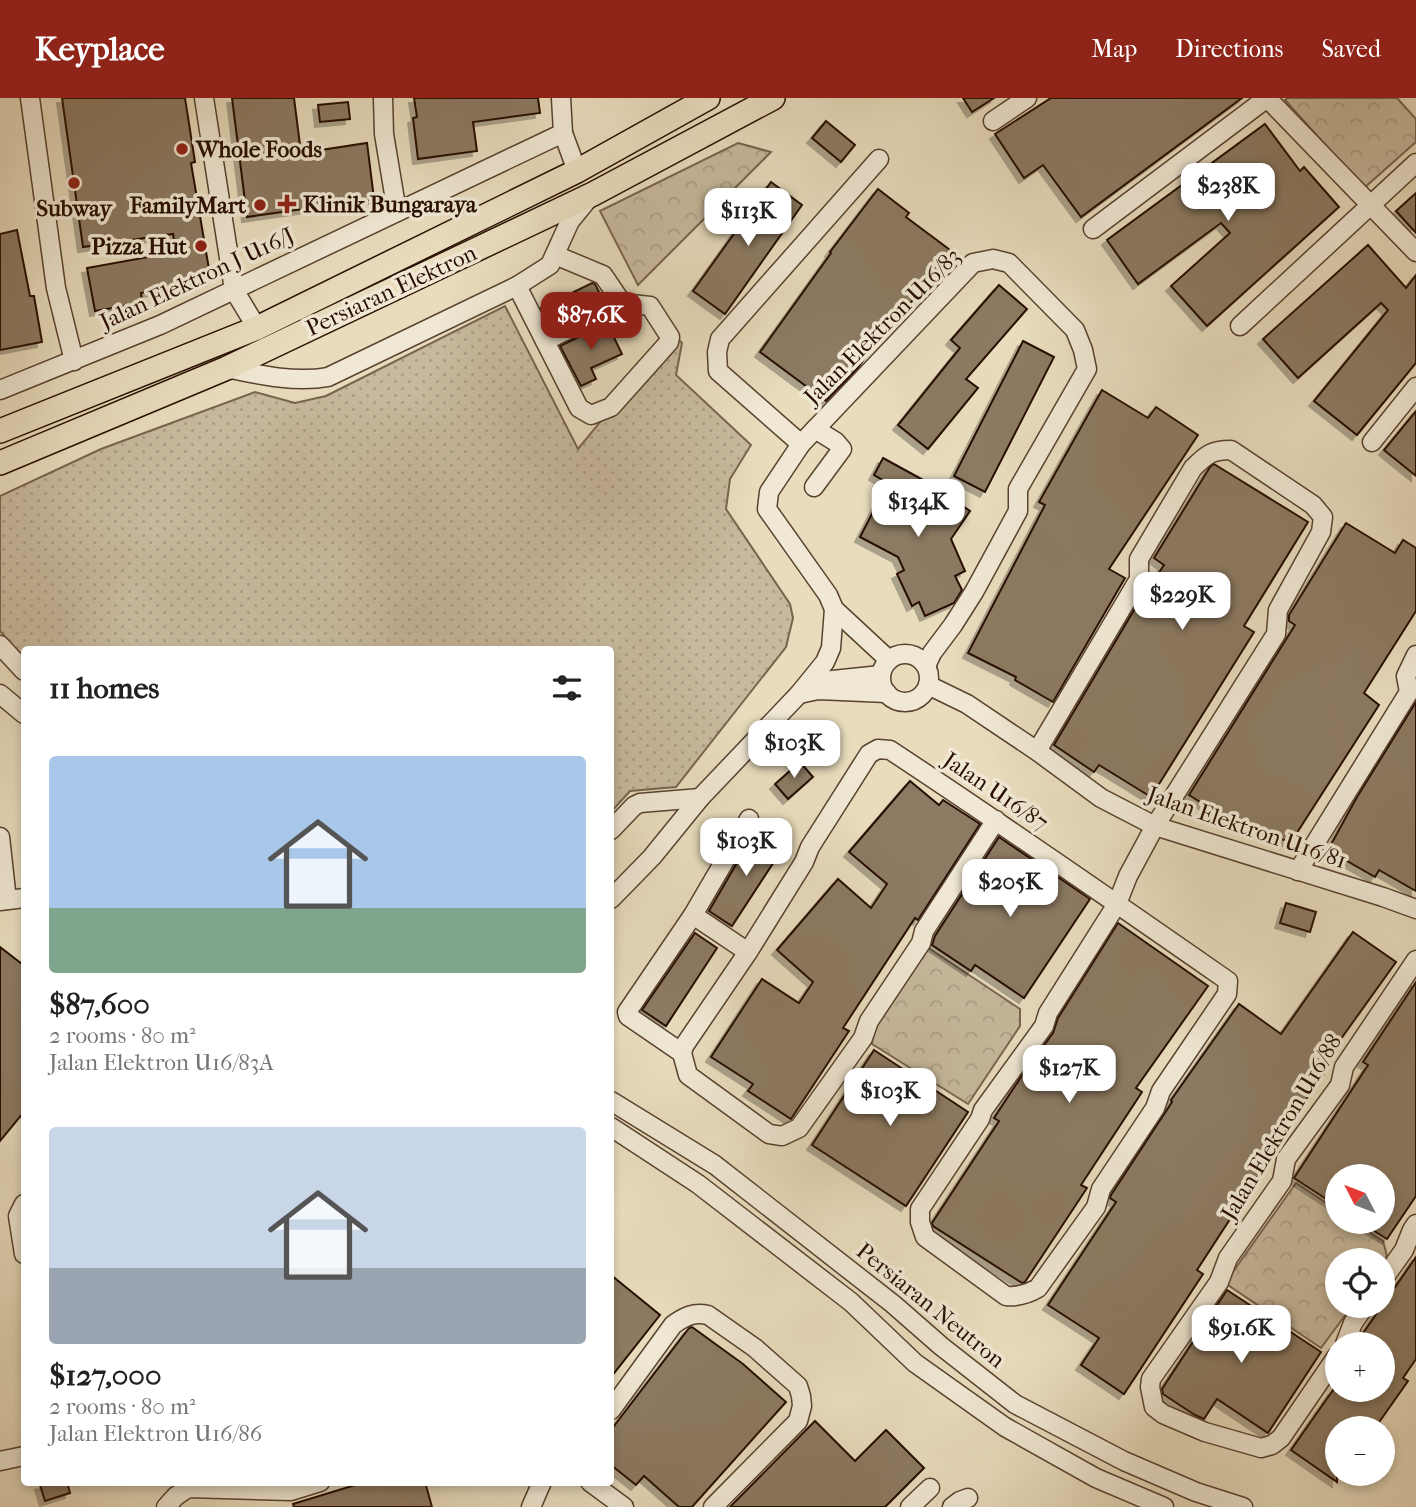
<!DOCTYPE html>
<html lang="en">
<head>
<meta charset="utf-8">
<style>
	:root { --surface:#fff; --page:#f2f2f2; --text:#222; --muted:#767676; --accent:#8f2418 }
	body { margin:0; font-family:"IM FELL French Canon",serif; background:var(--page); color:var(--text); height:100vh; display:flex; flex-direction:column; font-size:26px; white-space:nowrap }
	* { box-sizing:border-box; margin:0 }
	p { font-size:23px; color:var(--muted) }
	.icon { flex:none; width:38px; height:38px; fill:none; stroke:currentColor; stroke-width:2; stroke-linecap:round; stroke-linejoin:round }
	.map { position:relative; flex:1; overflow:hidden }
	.panel { position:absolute; left:21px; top:548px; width:593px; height:840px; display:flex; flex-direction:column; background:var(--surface); border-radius:7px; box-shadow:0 4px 10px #0003 }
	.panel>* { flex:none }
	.needle { width:46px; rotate:312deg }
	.buttons { position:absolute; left:1325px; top:1066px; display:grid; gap:14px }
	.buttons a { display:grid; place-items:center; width:70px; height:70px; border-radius:50%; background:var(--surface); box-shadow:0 4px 10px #0003; font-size:35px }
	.price { position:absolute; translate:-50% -60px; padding:0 16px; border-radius:14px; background:#fff; color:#222; font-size:23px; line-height:46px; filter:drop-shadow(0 2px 4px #0008) }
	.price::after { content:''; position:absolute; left:50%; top:42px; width:21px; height:16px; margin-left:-10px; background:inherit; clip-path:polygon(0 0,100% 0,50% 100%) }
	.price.active { background:var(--accent); color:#fff }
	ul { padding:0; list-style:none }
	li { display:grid; align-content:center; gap:14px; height:371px; padding:0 28px }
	li span { display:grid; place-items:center; height:217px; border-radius:7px; color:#555 }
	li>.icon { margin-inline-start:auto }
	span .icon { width:126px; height:126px; fill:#fffc; stroke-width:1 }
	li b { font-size:30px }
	h2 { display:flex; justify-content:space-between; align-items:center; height:84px; padding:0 28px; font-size:30px }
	header { display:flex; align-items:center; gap:42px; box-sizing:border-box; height:98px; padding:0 35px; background:var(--accent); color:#fff }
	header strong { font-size:33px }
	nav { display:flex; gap:38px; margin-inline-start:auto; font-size:24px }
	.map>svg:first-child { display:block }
	.grass { fill:url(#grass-dots); stroke:#78644e; stroke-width:2 }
	.park { fill:url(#park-crowns); stroke:#78644e; stroke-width:2 }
	.building { fill:#8c7a62; stroke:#280f00; stroke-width:2; filter:url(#shadow) }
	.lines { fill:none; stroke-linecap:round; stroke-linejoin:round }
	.minor-casing { stroke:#58422f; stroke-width:21 }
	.major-casing { stroke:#280f00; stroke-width:26 }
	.minor { stroke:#f0e8d4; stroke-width:18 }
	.major { stroke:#e8dcbd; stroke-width:23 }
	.poi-dot { fill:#8f2418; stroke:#f0e8d4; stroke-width:2.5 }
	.labels { text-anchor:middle; stroke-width:7; stroke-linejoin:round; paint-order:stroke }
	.poi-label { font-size:23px; font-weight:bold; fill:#280f00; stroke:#f0e8d4; text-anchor:start }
	.street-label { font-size:23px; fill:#280f00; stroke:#f0e8d4 }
</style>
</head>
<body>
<header>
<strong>Keyplace</strong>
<nav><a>Map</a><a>Directions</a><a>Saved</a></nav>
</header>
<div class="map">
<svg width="1416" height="1409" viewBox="0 0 1416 1409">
	<defs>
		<pattern id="grass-dots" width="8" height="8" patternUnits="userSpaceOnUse" patternTransform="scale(1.75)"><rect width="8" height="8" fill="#c7b99d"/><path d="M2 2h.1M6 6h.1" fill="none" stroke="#ab9e85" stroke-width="1.8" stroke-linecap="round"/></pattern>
		<pattern id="park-crowns" width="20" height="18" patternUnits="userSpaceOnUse" patternTransform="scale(1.75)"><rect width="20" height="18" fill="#c7b99d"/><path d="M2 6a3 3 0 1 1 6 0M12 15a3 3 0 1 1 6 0" fill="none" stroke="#ab9e85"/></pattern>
		<filter id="shadow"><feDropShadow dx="-5" dy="5" stdDeviation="0" flood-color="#0004"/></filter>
	</defs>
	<rect width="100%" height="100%" fill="#e8dcbd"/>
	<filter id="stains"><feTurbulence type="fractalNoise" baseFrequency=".00286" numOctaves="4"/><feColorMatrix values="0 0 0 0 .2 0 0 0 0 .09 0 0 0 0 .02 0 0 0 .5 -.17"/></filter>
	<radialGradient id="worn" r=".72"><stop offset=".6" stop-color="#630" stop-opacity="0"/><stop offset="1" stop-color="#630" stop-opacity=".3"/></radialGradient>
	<polygon class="grass" points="505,208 578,351 673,235 682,245 676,277 751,347 730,381 726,411 790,506 793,520 786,549 676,689 630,693 611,714 611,551 24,551 24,561 0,533 0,398 101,351 255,294 295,305 326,298"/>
	<g class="park">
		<polygon points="1288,0 1397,0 1416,21 1416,44 1364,90 1285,2"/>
		<polygon points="738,45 771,54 638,187 600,113"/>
		<polygon points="924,847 1020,911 1020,928 968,1006 872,946 873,933"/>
		<polygon points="1296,1085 1337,1112 1337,1124 1353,1124 1383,1143 1387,1158 1383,1165 1382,1162 1337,1162 1337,1208 1352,1208 1321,1250 1225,1185"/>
	</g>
	<g class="building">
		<polygon points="62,0 185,0 195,64 191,65 211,183 141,195 142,205 95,213 87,170 176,154 173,136 83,149"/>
		<polygon points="232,0 294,0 301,55 367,45 374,101 247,119"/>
		<polygon points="414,0 538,0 540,15 473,24 477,53 418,61 413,20 417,19"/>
		<polygon points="963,0 994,0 972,14"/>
		<polygon points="1051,0 1242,0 1081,119 1043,67 1024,80 995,36"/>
		<polygon points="348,4 350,21 320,24 318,7"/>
		<polygon points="826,23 855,47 841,64 812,40"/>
		<polygon points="1265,26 1300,73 1304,69 1339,109 1207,228 1171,188 1230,135 1221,125 1138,186 1107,142"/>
		<polygon points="771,84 802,107 725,216 693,193"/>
		<polygon points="878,91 909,115 906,119 950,152 903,215 899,212 857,271 826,303 760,254 831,155 830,154"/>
		<polygon points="1416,95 1416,135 1396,113"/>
		<polygon points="17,132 30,198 34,198 42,244 0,252 0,136"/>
		<polygon points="1368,147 1406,190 1416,177 1416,265 1357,337 1314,303 1388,212 1381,205 1298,280 1263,241"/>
		<polygon points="592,185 595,186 603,202 550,228 541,210"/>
		<polygon points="999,187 1027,211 966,281 978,290 928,351 898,327 960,250 951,242"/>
		<polygon points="607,225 622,256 591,270 596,281 581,288 560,248"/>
		<polygon points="1023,243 1054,259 985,394 954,378"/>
		<polygon points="1102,292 1148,320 1156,309 1198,337 1109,471 1125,480 1053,604 1015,582 1016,579 968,555 1045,407 1039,404"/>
		<polygon points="1416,313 1416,378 1384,352"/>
		<polygon points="883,360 925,383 916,401 936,415 948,398 970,413 951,441 965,473 955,478 962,492 954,505 925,518 919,504 912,508 897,476 904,472 898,459 860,439 888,385 874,377"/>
		<polygon points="1214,366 1308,424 1244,528 1254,534 1151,699 1099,667 1094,674 1054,647 1134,512 1164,467 1154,460 1210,369"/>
		<polygon points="1346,425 1395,455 1403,442 1416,450 1416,513 1364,595 1379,607 1291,744 1240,729 1189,697 1295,527 1289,523 1289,517"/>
		<polygon points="1416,604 1416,793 1379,772 1375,779 1328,752 1357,699"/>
		<polygon points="800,664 813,679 788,701 775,686"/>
		<polygon points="910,683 939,707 943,702 980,726 918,822 915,820 843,930 849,933 791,1021 748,993 753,986 711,959 762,881 799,905 813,884 777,852 838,781 871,810 887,786 849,754"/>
		<polygon points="756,732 783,750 732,828 709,813"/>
		<polygon points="999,739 1090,801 1024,900 975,867 971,873 932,847 935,838"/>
		<polygon points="1286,805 1316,814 1310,834 1280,825"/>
		<polygon points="1118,825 1208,888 1136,990 1142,994 1081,1087 1087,1090 1025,1184 1022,1185 933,1128 932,1125 999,1023 994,1020 1025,973 1053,935 1058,920"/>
		<polygon points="1353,834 1396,864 1323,966 1328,970 1258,1069 1262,1072 1197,1172 1203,1176 1124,1296 1081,1267 1099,1240 1048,1207 1116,1104 1110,1100 1111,1097 1172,1004 1171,1002 1239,906 1281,936"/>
		<polygon points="695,835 717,850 666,928 642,912"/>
		<polygon points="0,849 22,866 24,899 24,1014 0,1043"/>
		<polygon points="1416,884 1416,1098 1387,1141 1360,1124 1382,1124 1382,1078 1337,1078 1337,1108 1294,1080 1368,967 1363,964"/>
		<polygon points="874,952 968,1014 906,1108 812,1047"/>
		<polygon points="1416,1159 1416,1261 1403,1280 1408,1283 1375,1330 1337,1330 1337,1384 1291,1352 1333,1292 1382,1292 1382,1246 1366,1246 1359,1241"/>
		<polygon points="611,1177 660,1217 611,1279"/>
		<polygon points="1227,1192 1321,1254 1268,1335 1217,1301 1204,1321 1195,1317 1163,1296 1162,1291"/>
		<polygon points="692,1229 743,1266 786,1304 692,1409 679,1409 644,1378 636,1387 611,1367 611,1332 689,1230"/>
		<polygon points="815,1323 855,1363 886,1332 924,1370 885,1409 730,1409"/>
		<polygon points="51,1384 67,1384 70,1395 45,1403 40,1387"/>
		<polygon points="365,1384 425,1384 432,1409 294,1409 293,1406"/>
	</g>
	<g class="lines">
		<defs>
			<g id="minor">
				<polyline points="30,0 56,190 74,263"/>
				<polyline points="204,0 234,192 257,230"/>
				<polyline points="383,0 384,36 397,114"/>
				<polyline points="561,0 563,35 577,73"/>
				<polyline points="1267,0 1416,154"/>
				<polyline points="993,23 1027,0"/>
				<polyline points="1093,131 1267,0"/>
				<polyline points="517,188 579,310 591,317 611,309 669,244 670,239 650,208 622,205 603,177 555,157"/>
				<polyline points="1240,228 1416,65"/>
				<polyline points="545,243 622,205"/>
				<path d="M 227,270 C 260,277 295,285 328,279 L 517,188 L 550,167 L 570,123 L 588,101"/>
				<polyline points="0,292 160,227 563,35"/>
				<polyline points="1372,344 1416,289"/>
				<polyline points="801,346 718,273 717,254 720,241 879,61"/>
				<polyline points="814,389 842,351 836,344 815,331"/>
				<polyline points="0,547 24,573"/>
				<circle cx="905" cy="580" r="24"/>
				<polyline points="889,562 834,511 828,497 767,411 769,394 801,346 973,165 993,161 1009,165 1075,232 1083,252 1087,271 1018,391 1018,413 974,494 953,527 932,555 926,568"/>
				<polyline points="823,583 881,577"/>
				<polyline points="928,587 967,606 1037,653 1101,700 1155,728 1383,799 1416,811"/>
				<polyline points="0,596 24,616"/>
				<polyline points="799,596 818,592 887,595"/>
				<path d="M 996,722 L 924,833 L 921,845 L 869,923 L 863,940 L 799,1030 L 782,1038 L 769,1036 L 688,977 L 682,955 L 684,948 L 748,854 L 804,764 L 810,749 L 869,656 L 878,651 L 890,652 C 1004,727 1116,805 1228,883 L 1227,896 L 1161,993 L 1155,1010 L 1101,1091 L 1096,1109 L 1038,1190 C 1028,1196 1018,1199 1006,1198 L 925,1139 L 920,1124 L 920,1111 L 980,1021 L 983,1012 L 1044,928 L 1048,915 L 1117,806 L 1128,778 L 1155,728 L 1276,536 L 1278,512 L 1321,434 L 1323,419 L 1313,407 L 1231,352 C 1212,352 1207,356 1193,370 L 1139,461 L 1139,481 L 1037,653"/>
				<polyline points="611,732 634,708 640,705 700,700"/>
				<polyline points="0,739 7,802"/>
				<polyline points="1298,773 1409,594 1406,578 1416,557"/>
				<polyline points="611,801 652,759 700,700 799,596 825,564 831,550 834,511"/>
				<polyline points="0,803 24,800"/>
				<polyline points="693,817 748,854"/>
				<polyline points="682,955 628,918 627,914 693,817 749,721"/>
				<polyline points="611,1003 715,1067 893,1206 941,1248 1015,1306 1124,1363 1196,1394 1243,1409"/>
				<polyline points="611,1029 698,1086 851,1204 915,1265 1005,1329 1096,1380 1164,1409"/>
				<polyline points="24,1106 18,1118 24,1156"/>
				<polyline points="1382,1183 1404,1152 1412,1132 1416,1126"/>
				<polyline points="1345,1246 1353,1225 1365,1208"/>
				<polyline points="1337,1258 1281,1340 1272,1347 1261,1350 1205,1334 1163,1316 1154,1309 1150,1289 1151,1281 1219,1184 1228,1160 1282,1083 1286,1061 1340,987 1344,969 1416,862"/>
				<path d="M 611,1312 L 673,1227 C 685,1218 694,1214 708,1217 L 755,1250 L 798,1288 L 801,1298 L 802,1308 L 798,1323 L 713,1409"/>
				<polyline points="0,1363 24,1358"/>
				<polyline points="590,1384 624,1409"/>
				<polyline points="166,1409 176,1398 188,1390 291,1393 320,1384"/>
				<polyline points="531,1409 542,1384"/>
				<polyline points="910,1409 930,1390"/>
				<polyline points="952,1409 960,1403 968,1400"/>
			</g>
			<g id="major">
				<polyline points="0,333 257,230 577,73 708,0"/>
				<polyline points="0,365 227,270 593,96 773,0"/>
			</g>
		</defs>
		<use href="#minor" class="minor-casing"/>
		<use href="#major" class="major-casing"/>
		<use href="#minor" class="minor"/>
		<use href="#major" class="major"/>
	</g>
	<g class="poi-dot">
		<circle cx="182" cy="51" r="7"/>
		<circle cx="74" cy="85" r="7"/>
		<path d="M283.5 95.5h7v7h7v7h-7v7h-7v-7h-7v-7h7z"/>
		<circle cx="260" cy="107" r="7"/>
		<circle cx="201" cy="148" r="7"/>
	</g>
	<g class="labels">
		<g class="poi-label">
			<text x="196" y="59">Whole Foods</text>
			<text x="303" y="114">Klinik Bungaraya</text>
			<text x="246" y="115" text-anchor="end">FamilyMart</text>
			<text x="74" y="118" text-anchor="middle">Subway</text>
			<text x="187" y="156" text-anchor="end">Pizza Hut</text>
		</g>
		<g class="street-label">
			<text transform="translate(197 180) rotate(-25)" y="8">Jalan Elektron J U16/J</text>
			<text transform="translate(391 192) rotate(-25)" y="8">Persiaran Elektron</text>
			<text transform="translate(882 228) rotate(-45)" y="8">Jalan Elektron U16/83</text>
			<text transform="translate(996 693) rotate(34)" y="8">Jalan U16/87</text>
			<text transform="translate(1247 729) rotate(19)" y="8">Jalan Elektron U16/81</text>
			<text transform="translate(1281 1029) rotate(-59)" y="8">Jalan Elektron U16/88</text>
			<text transform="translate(931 1207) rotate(39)" y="8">Persiaran Neutron</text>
		</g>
	</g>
	<rect width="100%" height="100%" filter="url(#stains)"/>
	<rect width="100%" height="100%" fill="url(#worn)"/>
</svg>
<div class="buttons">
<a><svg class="needle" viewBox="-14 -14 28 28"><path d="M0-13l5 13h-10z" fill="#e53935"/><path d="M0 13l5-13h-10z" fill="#767676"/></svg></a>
<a><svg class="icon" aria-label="locate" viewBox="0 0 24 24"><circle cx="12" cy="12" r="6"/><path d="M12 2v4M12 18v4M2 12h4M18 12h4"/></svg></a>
<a>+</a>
<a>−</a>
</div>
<b class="price" style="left:1228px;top:125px">$238K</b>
<b class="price" style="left:748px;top:150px">$113K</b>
<b class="price active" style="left:591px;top:254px">$87.6K</b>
<b class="price" style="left:918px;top:441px">$134K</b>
<b class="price" style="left:1182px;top:534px">$229K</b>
<b class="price" style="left:794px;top:682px">$103K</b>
<b class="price" style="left:746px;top:780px">$103K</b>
<b class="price" style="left:1010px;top:821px">$205K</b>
<b class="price" style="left:1069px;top:1007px">$127K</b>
<b class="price" style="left:890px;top:1030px">$103K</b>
<b class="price" style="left:1241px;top:1267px">$91.6K</b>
<section class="panel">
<h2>11 homes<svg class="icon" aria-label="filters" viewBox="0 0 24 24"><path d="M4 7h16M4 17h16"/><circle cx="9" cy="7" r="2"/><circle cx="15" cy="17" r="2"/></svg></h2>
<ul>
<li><span style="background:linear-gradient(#a9c7e8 70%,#7fa58c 0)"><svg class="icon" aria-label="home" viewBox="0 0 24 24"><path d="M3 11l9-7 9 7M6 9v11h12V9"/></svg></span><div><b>$87,600</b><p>2 rooms · 80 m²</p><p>Jalan Elektron U16/83A</p></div></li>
<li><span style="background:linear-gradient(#c9d6e8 65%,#9aa5b1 0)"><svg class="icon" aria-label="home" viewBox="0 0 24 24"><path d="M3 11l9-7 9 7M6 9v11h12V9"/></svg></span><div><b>$127,000</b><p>2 rooms · 80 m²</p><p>Jalan Elektron U16/86</p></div></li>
</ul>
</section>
</div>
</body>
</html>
